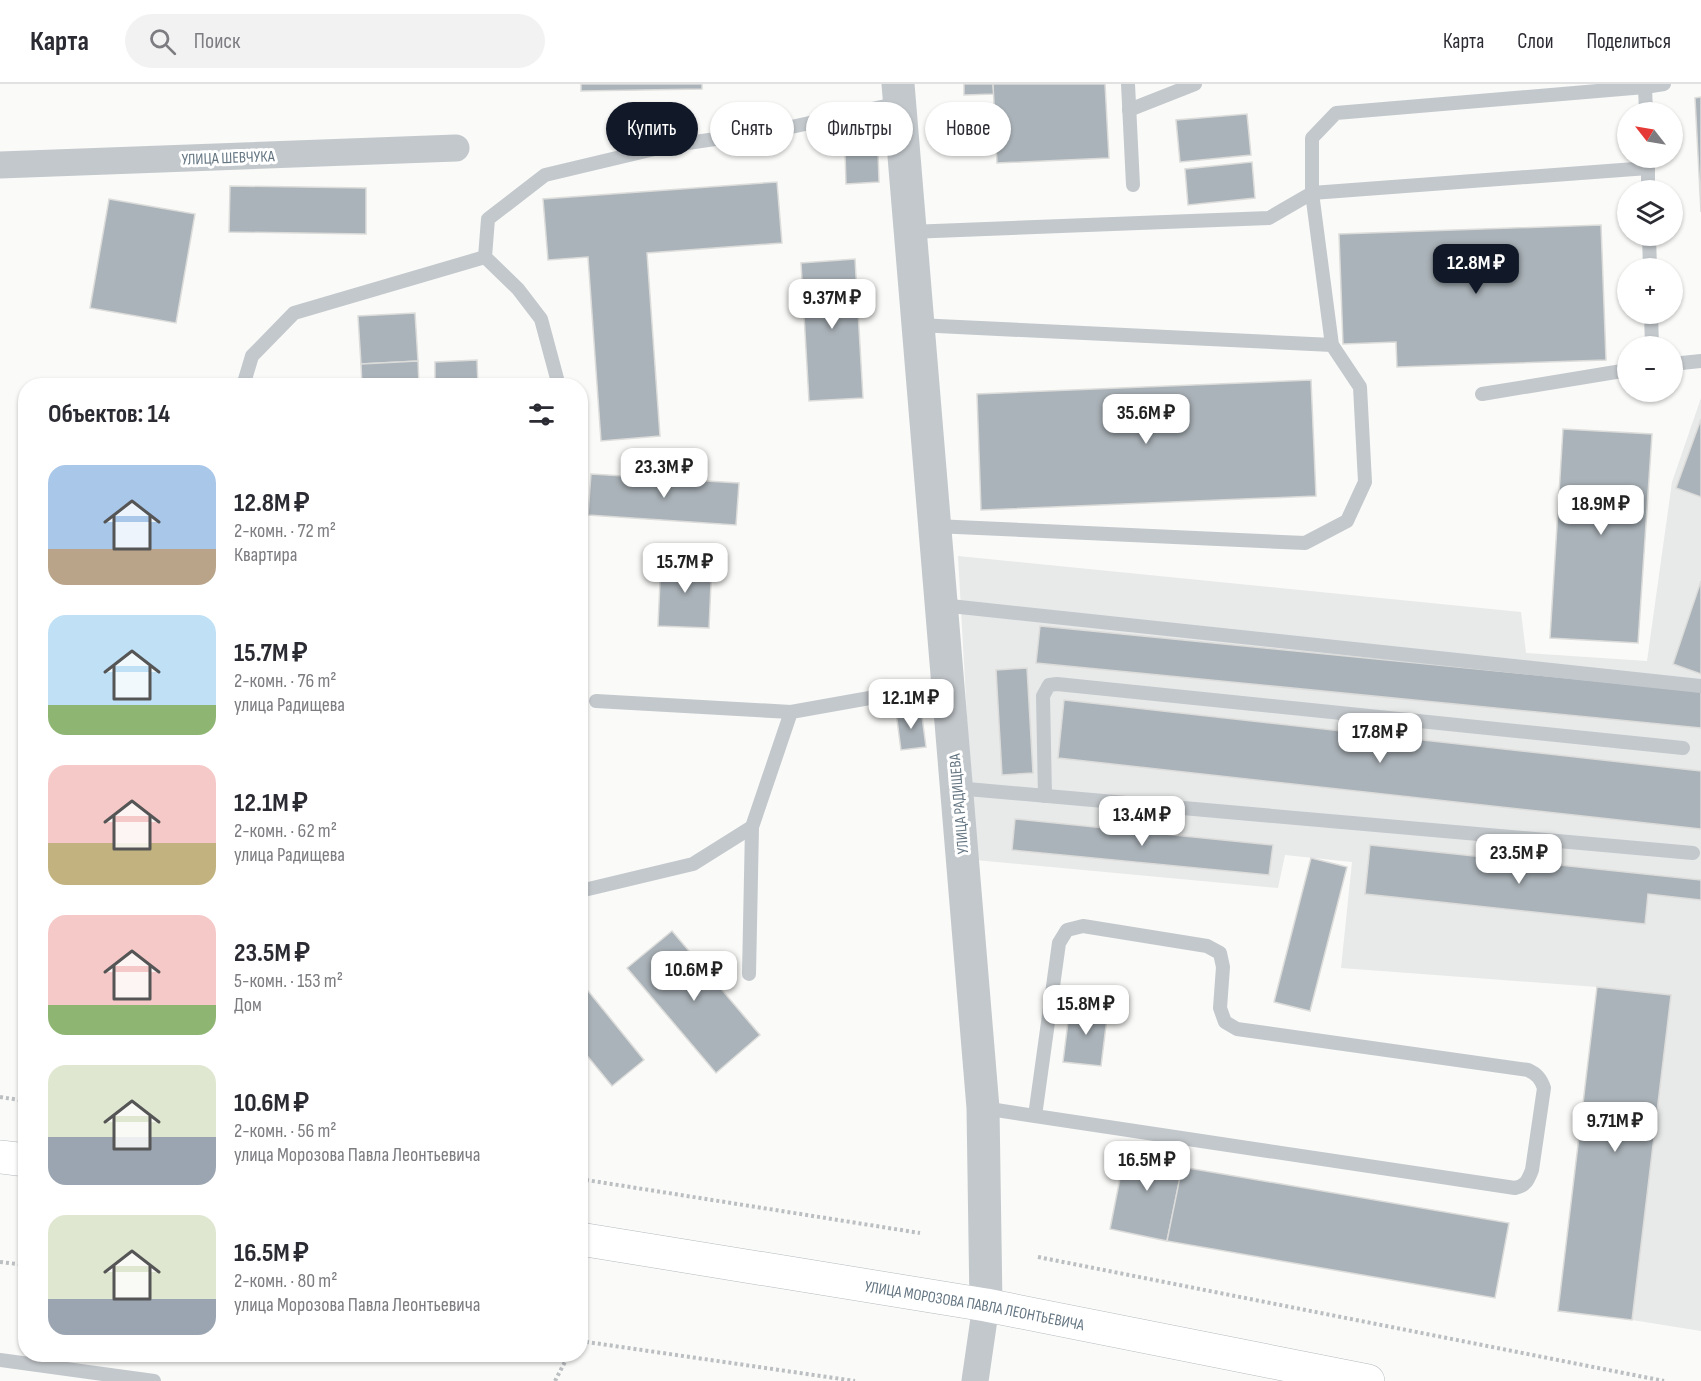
<!DOCTYPE html>
<html lang="ru">
<head>
<meta charset="utf-8">
<style>
	:root { --surface:#fff; --page:#f2f2f3; --text:#2b2b33; --muted:#7c7c81; --line:#e1e1e2; --accent:#111827 }
	body { margin:0; font-family:"Sofia Sans Condensed",sans-serif; background:var(--page); color:var(--text); height:100vh; display:flex; flex-direction:column; font-size:22px; white-space:nowrap }
	* { box-sizing:border-box; margin:0 }
	p { font-size:20px; color:var(--muted) }
	.icon { flex:none; width:33px; height:33px; fill:none; stroke:currentColor; stroke-width:2; stroke-linecap:round; stroke-linejoin:round }
	.map { position:relative; flex:1; overflow:hidden }
	.drawer { position:absolute; left:18px; top:294px; width:570px; height:984px; display:flex; flex-direction:column; background:var(--surface); border-radius:24px; box-shadow:0 2px 4px #0004 }
	.drawer>* { flex:none }
	.hud { position:absolute; left:606px; top:18px; width:570px; height:54px; display:flex; gap:12px }
	.needle { width:39px; rotate:301deg }
	.buttons { position:absolute; left:1617px; top:18px; display:grid; gap:12px }
	.buttons a { display:grid; place-items:center; width:66px; height:66px; border-radius:50%; background:var(--surface); box-shadow:0 2px 4px #0004; font-size:30px }
	.price { position:absolute; translate:-50% -51px; padding:0 14px; border-radius:12px; background:#fff; color:#222; font-size:20px; line-height:39px; filter:drop-shadow(0 2px 3px #0008) }
	.price::after { content:''; position:absolute; left:50%; top:36px; width:18px; height:14px; margin-left:-9px; background:inherit; clip-path:polygon(0 0,100% 0,50% 100%) }
	.price.on { background:var(--accent); color:#fff }
	ul { padding:0; list-style:none }
	li { display:flex; align-items:center; gap:18px; height:150px; padding:0 30px }
	li span { display:grid; place-items:center; flex:none; width:168px; height:120px; border-radius:18px; color:#555 }
	li>.icon { margin-inline-start:auto }
	span .icon { width:72px; height:72px; fill:#fffc; stroke-width:1 }
	li b { font-size:26px }
	h2 { display:flex; justify-content:space-between; align-items:center; height:72px; padding:0 30px; font-size:26px }
	.pill { padding:0 21px; border-radius:27px; background:var(--surface); box-shadow:0 2px 4px #0004; font-size:21px; line-height:54px }
	.pill.on { background:var(--accent); color:#fff }
	header { display:flex; align-items:center; gap:36px; box-sizing:border-box; height:84px; padding:0 30px; background:var(--surface); border-bottom:2px solid var(--line) }
	header strong { font-size:28px }
	nav { display:flex; gap:33px; margin-inline-start:auto; font-size:21px }
	.search { width:420px; height:54px; background:var(--page); display:flex; align-items:center; gap:15px; box-sizing:border-box; padding:0 21px; border-radius:33px; color:var(--muted); font-size:22px }
	.map>svg:first-child { display:block }
	.built { fill:#e8e9e9 }
	.building { fill:#aab3b9; stroke:#dcdcda; stroke-width:1.5 }
	.lines { fill:none; stroke-linecap:round; stroke-linejoin:round }
	.primary-casing { stroke:#b5babe; stroke-width:34 }
	.path { stroke:#bbbfc2; stroke-width:4; stroke-dasharray:3 3; stroke-linecap:butt }
	.service { stroke:#c3c8cc; stroke-width:14 }
	.minor { stroke:#c3c8cc; stroke-width:27 }
	.tertiary { stroke:#c3c8cc; stroke-width:33 }
	.primary { stroke:#fff; stroke-width:33 }
	.labels { text-anchor:middle; stroke-width:6; stroke-linejoin:round; paint-order:stroke }
	.street-label { font-size:16px; fill:#657683; stroke:#fff }
</style>
</head>
<body>
<header>
<strong>Карта</strong>
<div class="search"><svg class="icon" aria-label="search" viewBox="0 0 24 24"><circle cx="10" cy="10" r="6"/><path d="M15 15l6 6"/></svg>Поиск</div>
<nav><a>Карта</a><a>Слои</a><a>Поделиться</a></nav>
</header>
<div class="map">
<svg width="1701" height="1297" viewBox="0 0 1701 1297">
	<rect width="100%" height="100%" fill="#fafaf8"/>
	<polygon class="built" points="1701,314 1701,1247 1632,1236 1671,911 1597,903 1341,884 1352,778 1285,771 1278,804 975,776 958,472 1521,528 1526,569 1647,577 1672,398"/>
	<g class="building">
		<polygon points="581,0 702,0 702,5 581,7"/>
		<polygon points="964,0 993,0 994,10 964,11"/>
		<polygon points="993,0 1105,0 1109,74 997,79"/>
		<polygon points="1701,13 1701,128 1695,14"/>
		<polygon points="1247,30 1251,71 1180,78 1176,36"/>
		<polygon points="878,67 879,98 846,100 845,69"/>
		<polygon points="1252,78 1255,114 1188,121 1185,85"/>
		<polygon points="777,98 782,159 647,169 660,352 601,357 588,173 548,176 543,115"/>
		<polygon points="230,102 366,104 366,150 229,148"/>
		<polygon points="109,115 195,130 176,239 90,224"/>
		<polygon points="1601,141 1606,276 1397,283 1396,258 1343,260 1339,150"/>
		<polygon points="855,175 863,314 809,317 801,179"/>
		<polygon points="415,229 418,277 361,280 358,232"/>
		<polygon points="477,276 478,302 435,302 435,278"/>
		<polygon points="418,277 419,302 362,302 361,280"/>
		<polygon points="1311,296 1316,412 981,426 977,310"/>
		<polygon points="1701,335 1701,413 1676,404"/>
		<polygon points="1563,345 1652,350 1638,559 1550,554"/>
		<polygon points="591,390 739,399 736,441 588,431"/>
		<polygon points="661,475 712,477 709,544 658,542"/>
		<polygon points="1701,497 1701,590 1673,580"/>
		<polygon points="1040,542 1701,607 1701,644 1036,579"/>
		<polygon points="1027,584 1033,689 1002,691 996,586"/>
		<polygon points="1064,616 1701,687 1701,745 1058,674"/>
		<polygon points="921,625 926,663 901,666 896,628"/>
		<polygon points="1015,735 1273,761 1269,791 1012,766"/>
		<polygon points="1370,761 1701,796 1701,816 1648,810 1645,840 1365,810"/>
		<polygon points="1311,774 1347,783 1310,927 1274,918"/>
		<polygon points="672,847 760,951 716,989 627,884"/>
		<polygon points="580,897 644,976 612,1002 580,963"/>
		<polygon points="1597,903 1671,911 1632,1236 1558,1227"/>
		<polygon points="1070,922 1108,926 1101,982 1063,978"/>
		<polygon points="1127,1059 1185,1070 1167,1157 1110,1145"/>
		<polygon points="1182,1083 1509,1139 1495,1214 1167,1157"/>
	</g>
	<g class="lines">
		<defs>
			<g id="primary">
				<polyline points="0,1073 26,1076"/>
				<path id="s1" d="M 580,1155 L 986,1221 L 1368,1297"/>
			</g>
		</defs>
		<use href="#primary" class="primary-casing"/>
		<g class="path">
			<polyline points="0,1013 26,1017"/>
			<polyline points="580,1095 920,1149"/>
			<polyline points="1038,1173 1664,1297"/>
			<polyline points="0,1178 26,1181"/>
			<polyline points="580,1257 855,1297"/>
			<polyline points="555,1297 569,1270"/>
		</g>
		<g class="service">
			<polyline points="1128,0 1133,101"/>
			<polyline points="1645,3 1646,28"/>
			<polyline points="1129,26 1195,0"/>
			<polyline points="1648,84 1648,106"/>
			<polyline points="909,148 1269,134 1312,109 1312,54 1336,29 1645,3 1664,0"/>
			<polyline points="1649,152 1650,184"/>
			<polyline points="1651,230 1652,262"/>
			<polyline points="917,241 1332,261"/>
			<polyline points="1672,280 1701,277"/>
			<polyline points="243,302 252,272 294,229 485,173"/>
			<polyline points="559,302 541,235 518,205 485,173 488,135 545,91 667,62 778,46 899,19"/>
			<polyline points="1482,310 1628,286"/>
			<polyline points="934,442 1305,459 1347,437 1365,398 1360,303 1332,261 1312,109 1648,84 1647,74"/>
			<polyline points="941,521 1701,602"/>
			<polyline points="596,617 791,628"/>
			<polyline points="956,704 1693,769"/>
			<polyline points="1045,712 1043,612 1049,601 1057,600 1683,664"/>
			<polyline points="580,807 693,780 752,743"/>
			<polyline points="749,890 752,743 791,628 948,600"/>
			<path d="M 983,1024 L 1035,1032 L 1515,1104 C 1526,1102 1528,1096 1532,1086 L 1544,1004 C 1541,995 1537,990 1528,986 L 1237,945 L 1225,938 L 1220,924 L 1223,883 L 1220,869 L 1207,862 L 1083,842 L 1067,846 L 1059,859 L 1035,1032"/>
			<polyline points="0,1276 154,1297"/>
		</g>
		<g class="minor">
			<polyline points="0,81 456,64"/>
			<polyline points="975,1297 986,1221"/>
		</g>
		<polyline class="tertiary" points="898,0 983,1024 986,1221"/>
		<use href="#primary" class="primary"/>
	</g>
	<g class="labels">
		<g class="street-label">
			<text transform="translate(228 73) rotate(-2)" y="6">УЛИЦА ШЕВЧУКА</text>
			<text transform="translate(958 720) rotate(-95)" y="6">УЛИЦА РАДИЩЕВА</text>
			<text dy="6" stroke="none"><textPath href="#s1" startOffset="400">УЛИЦА МОРОЗОВА ПАВЛА ЛЕОНТЬЕВИЧА</textPath></text>
		</g>
	</g>
</svg>
<div class="buttons">
<a><svg class="needle" viewBox="-14 -14 28 28"><path d="M0-13l5 13h-10z" fill="#e53935"/><path d="M0 13l5-13h-10z" fill="#7c7c81"/></svg></a>
<a><svg class="icon" aria-label="layers" viewBox="0 0 24 24"><path d="M12 4l9 5-9 5-9-5zM3 14l9 5 9-5"/></svg></a>
<a>+</a>
<a>−</a>
</div>
<b class="price on" style="left:1476px;top:211px">12.8M ₽</b>
<b class="price" style="left:832px;top:246px">9.37M ₽</b>
<b class="price" style="left:1146px;top:361px">35.6M ₽</b>
<b class="price" style="left:664px;top:415px">23.3M ₽</b>
<b class="price" style="left:1601px;top:452px">18.9M ₽</b>
<b class="price" style="left:685px;top:510px">15.7M ₽</b>
<b class="price" style="left:911px;top:646px">12.1M ₽</b>
<b class="price" style="left:1380px;top:680px">17.8M ₽</b>
<b class="price" style="left:1142px;top:763px">13.4M ₽</b>
<b class="price" style="left:1519px;top:801px">23.5M ₽</b>
<b class="price" style="left:694px;top:918px">10.6M ₽</b>
<b class="price" style="left:1086px;top:952px">15.8M ₽</b>
<b class="price" style="left:1615px;top:1069px">9.71M ₽</b>
<b class="price" style="left:1147px;top:1108px">16.5M ₽</b>
<div class="hud">
<a class="pill on">Купить</a>
<a class="pill">Снять</a>
<a class="pill">Фильтры</a>
<a class="pill">Новое</a>
</div>
<section class="drawer">
<h2>Объектов: 14<svg class="icon" aria-label="filters" viewBox="0 0 24 24"><path d="M4 7h16M4 17h16"/><circle cx="9" cy="7" r="2"/><circle cx="15" cy="17" r="2"/></svg></h2>
<ul>
<li><span style="background:linear-gradient(#a9c7e8 70%,#b9a48a 0)"><svg class="icon" aria-label="home" viewBox="0 0 24 24"><path d="M3 11l9-7 9 7M6 9v11h12V9"/></svg></span><div><b>12.8M ₽</b><p>2-комн. · 72 m²</p><p>Квартира</p></div></li>
<li><span style="background:linear-gradient(#bfe0f5 75%,#8fb573 0)"><svg class="icon" aria-label="home" viewBox="0 0 24 24"><path d="M3 11l9-7 9 7M6 9v11h12V9"/></svg></span><div><b>15.7M ₽</b><p>2-комн. · 76 m²</p><p>улица Радищева</p></div></li>
<li><span style="background:linear-gradient(#f6c9c9 65%,#c2b280 0)"><svg class="icon" aria-label="home" viewBox="0 0 24 24"><path d="M3 11l9-7 9 7M6 9v11h12V9"/></svg></span><div><b>12.1M ₽</b><p>2-комн. · 62 m²</p><p>улица Радищева</p></div></li>
<li><span style="background:linear-gradient(#f6c9c9 75%,#8fb573 0)"><svg class="icon" aria-label="home" viewBox="0 0 24 24"><path d="M3 11l9-7 9 7M6 9v11h12V9"/></svg></span><div><b>23.5M ₽</b><p>5-комн. · 153 m²</p><p>Дом</p></div></li>
<li><span style="background:linear-gradient(#dfe7d0 60%,#9aa5b1 0)"><svg class="icon" aria-label="home" viewBox="0 0 24 24"><path d="M3 11l9-7 9 7M6 9v11h12V9"/></svg></span><div><b>10.6M ₽</b><p>2-комн. · 56 m²</p><p>улица Морозова Павла Леонтьевича</p></div></li>
<li><span style="background:linear-gradient(#dfe7d0 70%,#9aa5b1 0)"><svg class="icon" aria-label="home" viewBox="0 0 24 24"><path d="M3 11l9-7 9 7M6 9v11h12V9"/></svg></span><div><b>16.5M ₽</b><p>2-комн. · 80 m²</p><p>улица Морозова Павла Леонтьевича</p></div></li>
</ul>
</section>
</div>
</body>
</html>
